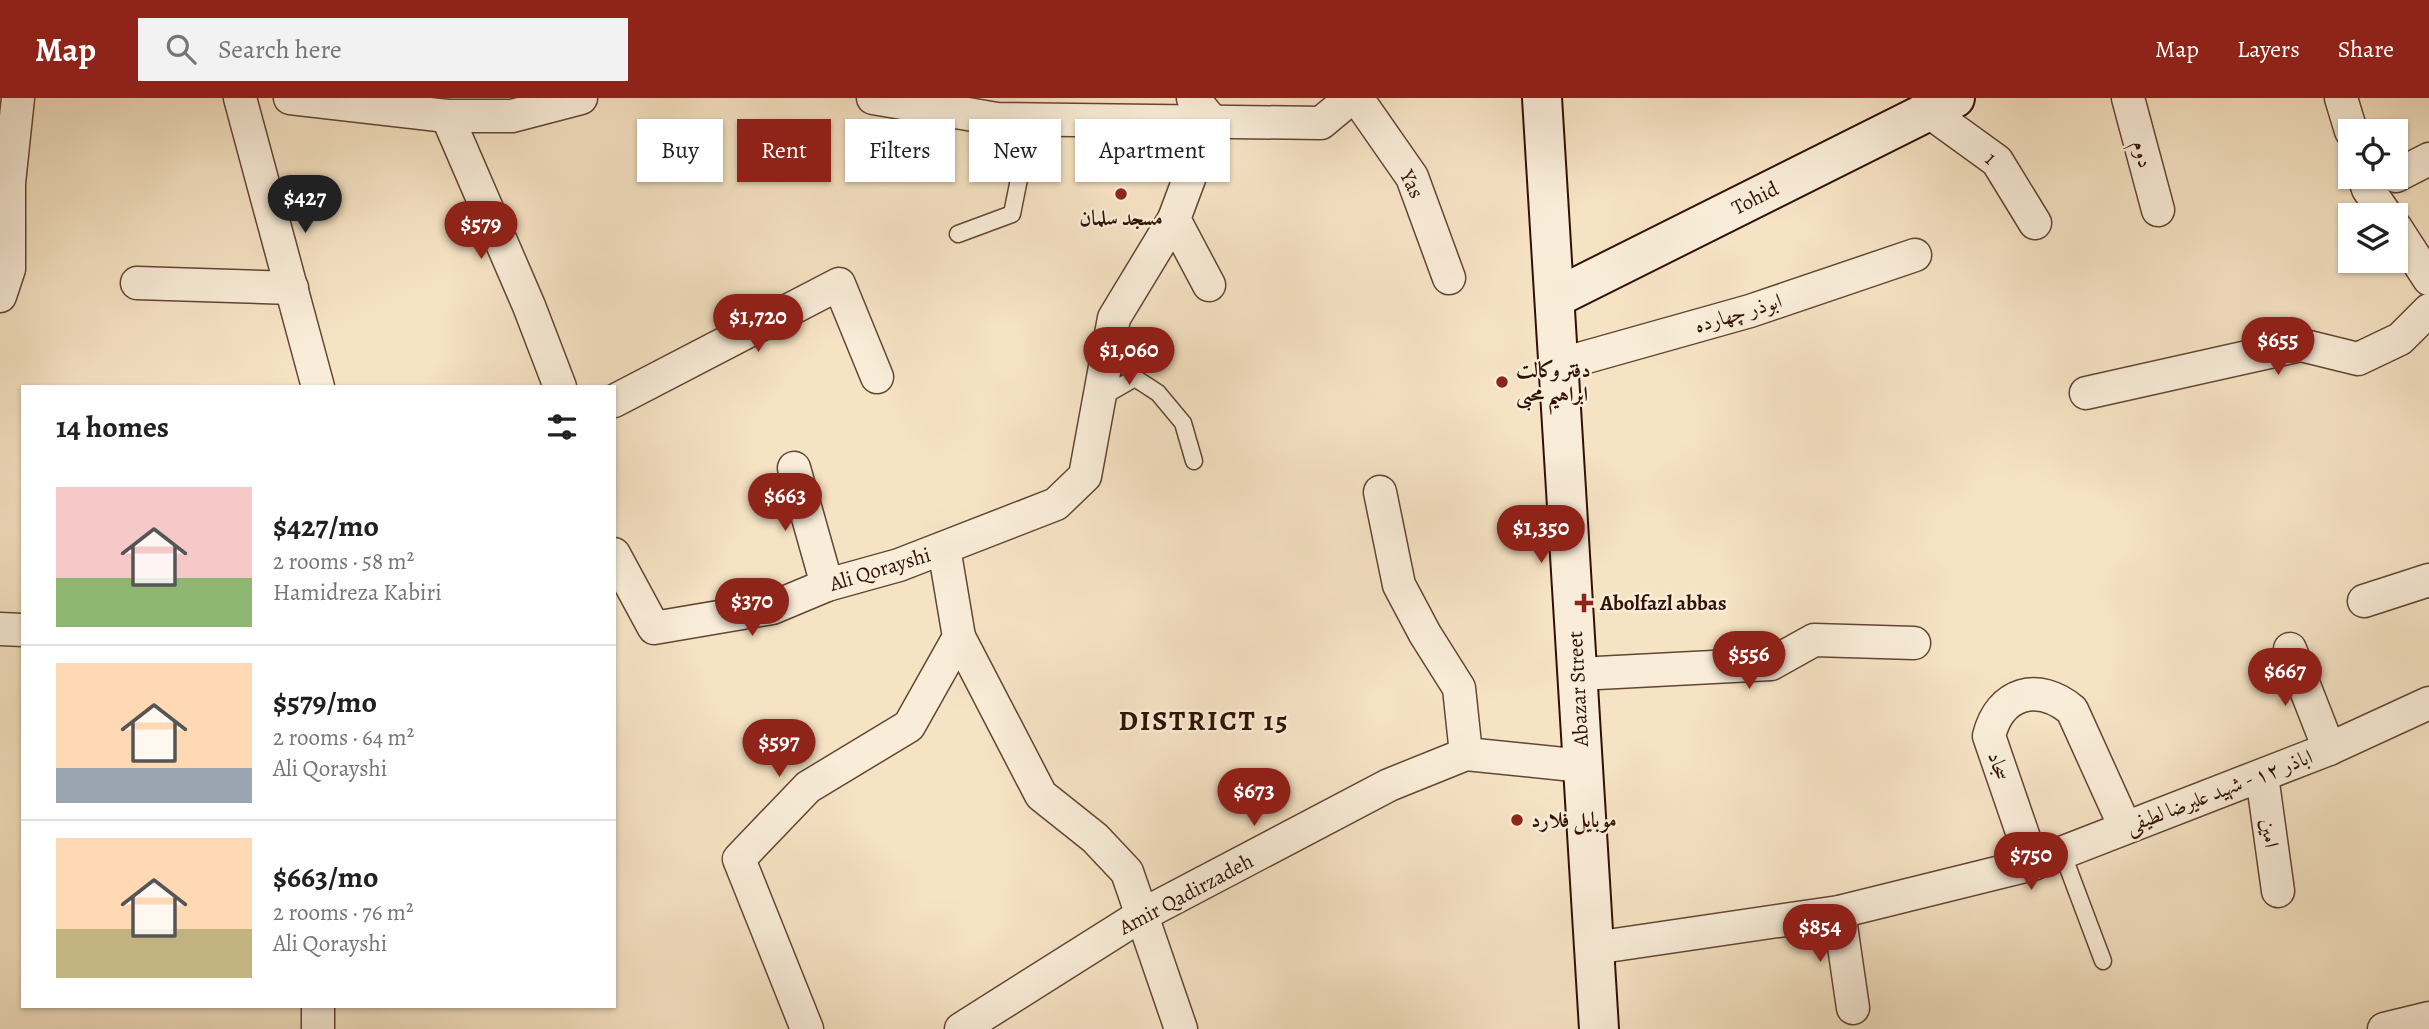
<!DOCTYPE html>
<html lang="en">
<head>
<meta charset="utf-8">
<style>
	:root { --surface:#fff; --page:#f2f2f2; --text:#202124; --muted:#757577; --line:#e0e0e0; --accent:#8f2418 }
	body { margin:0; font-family:Alegreya,Amiri,serif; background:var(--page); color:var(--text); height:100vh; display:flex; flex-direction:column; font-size:26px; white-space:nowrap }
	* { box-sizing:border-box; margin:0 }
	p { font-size:23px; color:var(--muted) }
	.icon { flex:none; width:38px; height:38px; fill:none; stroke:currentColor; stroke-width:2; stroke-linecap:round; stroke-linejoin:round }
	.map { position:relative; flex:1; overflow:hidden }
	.panel { position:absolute; left:21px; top:287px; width:595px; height:623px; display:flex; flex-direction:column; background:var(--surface); border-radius:0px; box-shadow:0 2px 5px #0004 }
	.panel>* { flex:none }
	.banner { position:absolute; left:637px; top:21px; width:665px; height:63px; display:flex; gap:14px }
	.controls { position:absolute; left:2338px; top:21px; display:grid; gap:14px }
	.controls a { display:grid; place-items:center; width:70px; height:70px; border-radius:0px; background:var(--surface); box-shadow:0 2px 5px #0004; font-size:35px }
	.price { position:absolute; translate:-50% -60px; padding:0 16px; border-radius:24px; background:var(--accent); color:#fff; font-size:23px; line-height:46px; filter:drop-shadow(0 2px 4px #0008) }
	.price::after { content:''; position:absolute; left:50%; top:42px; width:21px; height:16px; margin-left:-10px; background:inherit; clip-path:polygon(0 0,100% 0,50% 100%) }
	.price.selected { background:#222; color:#fff }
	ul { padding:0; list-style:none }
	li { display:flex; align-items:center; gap:21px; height:175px; padding:0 35px }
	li+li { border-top:2px solid var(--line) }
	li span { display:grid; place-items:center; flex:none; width:196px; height:140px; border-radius:0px; color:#555 }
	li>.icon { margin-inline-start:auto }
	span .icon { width:84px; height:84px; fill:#fffc; stroke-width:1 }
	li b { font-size:30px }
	h2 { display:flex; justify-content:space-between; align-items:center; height:84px; padding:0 35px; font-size:30px }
	.tag { padding:0 24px; border-radius:0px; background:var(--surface); box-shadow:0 2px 5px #0004; font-size:24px; line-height:63px }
	.tag.selected { background:var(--accent); color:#fff }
	header { display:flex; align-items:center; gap:42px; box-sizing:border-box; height:98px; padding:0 35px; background:var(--accent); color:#fff }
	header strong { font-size:33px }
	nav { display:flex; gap:38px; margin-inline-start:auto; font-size:24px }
	.search { width:490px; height:63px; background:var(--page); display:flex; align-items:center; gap:18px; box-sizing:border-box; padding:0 24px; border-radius:0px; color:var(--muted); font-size:26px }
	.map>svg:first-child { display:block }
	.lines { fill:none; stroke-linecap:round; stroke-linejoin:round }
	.lane-casing { stroke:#624634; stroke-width:19 }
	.street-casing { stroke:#624634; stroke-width:35 }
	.secondary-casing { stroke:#311104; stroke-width:42 }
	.lane { stroke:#f9edd9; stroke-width:16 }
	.street { stroke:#f9edd9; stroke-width:32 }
	.secondary { stroke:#f9edd9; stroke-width:38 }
	.poi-dot { fill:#8f2418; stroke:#f9edd9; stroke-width:2.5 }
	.labels { text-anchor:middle; stroke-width:5; stroke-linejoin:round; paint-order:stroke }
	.street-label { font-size:21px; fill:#311104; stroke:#f9edd9 }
	.poi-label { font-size:21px; font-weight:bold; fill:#311104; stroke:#f9edd9; text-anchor:start }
	.district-label { font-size:28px; font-weight:bold; letter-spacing:2px; fill:#311104; stroke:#f9edd9 }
</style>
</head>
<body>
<header>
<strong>Map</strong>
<div class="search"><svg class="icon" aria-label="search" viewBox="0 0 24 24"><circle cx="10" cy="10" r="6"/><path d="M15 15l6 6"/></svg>Search here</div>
<nav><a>Map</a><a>Layers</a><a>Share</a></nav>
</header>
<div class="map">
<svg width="2429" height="931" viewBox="0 0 2429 931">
	<rect width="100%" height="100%" fill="#f6e3c4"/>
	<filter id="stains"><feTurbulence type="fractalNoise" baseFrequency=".00286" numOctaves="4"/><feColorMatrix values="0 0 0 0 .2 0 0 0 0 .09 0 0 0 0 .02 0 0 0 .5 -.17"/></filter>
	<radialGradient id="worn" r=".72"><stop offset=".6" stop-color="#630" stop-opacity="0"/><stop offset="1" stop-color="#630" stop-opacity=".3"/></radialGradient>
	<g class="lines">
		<defs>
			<g id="lane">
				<polyline points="958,136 1012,116 1031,21"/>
				<polyline points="1100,300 1135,280 1158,295 1183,325 1194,363"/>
				<polyline points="2062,754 2103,863"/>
			</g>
			<g id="street">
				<polyline points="240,0 318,289"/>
				<polyline points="290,0 447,18 512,18 581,0"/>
				<polyline points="873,0 997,21 1321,25 1351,0"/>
				<polyline points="1357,0 1412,79 1449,180"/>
				<polyline points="2128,0 2158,112"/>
				<polyline points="2341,0 2351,33"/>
				<polyline points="1928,13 1997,63 2035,125"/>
				<polyline points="447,18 529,208 560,289"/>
				<polyline points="2396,78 2429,61"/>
				<polyline points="2364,79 2368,91 2386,117"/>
				<polyline points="1174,121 1209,187"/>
				<polyline points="2396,130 2429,181"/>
				<polyline points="137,185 292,190"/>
				<polyline points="0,198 9,171 9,85 18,0"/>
				<polyline points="1558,267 1750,213 1915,157"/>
				<polyline points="2086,295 2301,247 2358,261 2400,241 2429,212"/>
				<polyline points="614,303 839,186 877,279"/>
				<polyline points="794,370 827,487"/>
				<polyline points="1380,394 1399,487 1425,536 1459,590 1466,656"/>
				<polyline points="614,456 654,530 772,510 827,487 899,467 1056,406 1085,378 1114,220 1174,121 1211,22 1193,0"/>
				<polyline points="2364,503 2429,482"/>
				<polyline points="0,531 23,532"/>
				<polyline points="959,539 1041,697 1095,740 1127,774 1181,931"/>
				<polyline points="2290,551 2329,651"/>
				<polyline points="1578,576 1771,566 1814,542 1914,545"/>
				<polyline points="2262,678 2278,793"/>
				<path d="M 2033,766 L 1989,638 C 2000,594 2038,584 2072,612 L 2125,729"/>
				<polyline points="1839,814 1853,910"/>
				<polyline points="1594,850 1839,814 2033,766 2329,651 2429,605"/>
				<polyline points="318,908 318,931"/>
				<polyline points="807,931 739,761 808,689 909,628 959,539 944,450"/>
				<polyline points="961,931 1140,818 1389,687 1466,656 1583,668"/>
				<polyline points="2384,931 2429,920"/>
			</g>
			<g id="secondary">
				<polyline points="1542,0 1599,931"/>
				<polyline points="1555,200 1955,0"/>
			</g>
		</defs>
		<use href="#lane" class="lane-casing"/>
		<use href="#street" class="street-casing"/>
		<use href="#secondary" class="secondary-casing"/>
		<use href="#lane" class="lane"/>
		<use href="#street" class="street"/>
		<use href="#secondary" class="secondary"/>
	</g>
	<g class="poi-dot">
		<circle cx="1121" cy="96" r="7"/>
		<circle cx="1502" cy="284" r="7"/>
		<path d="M1580.5 494.5h7v7h7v7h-7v7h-7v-7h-7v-7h7z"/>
		<circle cx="1517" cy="722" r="7"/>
	</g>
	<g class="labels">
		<g class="street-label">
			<text transform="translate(2143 56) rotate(75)" y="7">دوم</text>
			<text transform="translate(1991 60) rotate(42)" y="7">1</text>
			<text transform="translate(1412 86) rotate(64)" y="7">Yas</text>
			<text transform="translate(1755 100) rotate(-27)" y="7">Tohid</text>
			<text transform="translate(1738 215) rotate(-17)" y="7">ابوذر چهارده</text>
			<text transform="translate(880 471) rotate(-17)" y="7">Ali Qorayshi</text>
			<text transform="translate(1578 591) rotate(-93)" y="7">Abazar Street</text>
			<text transform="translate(1999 668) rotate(71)" y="7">سجاد</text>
			<text transform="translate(2219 693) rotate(-21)" y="7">اباذر ۱۲ - شهید علیرضا لطیفی</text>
			<text transform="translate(2270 735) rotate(82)" y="7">امین</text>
			<text transform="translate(1186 796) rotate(-28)" y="7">Amir Qadirzadeh</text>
		</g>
		<g class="poi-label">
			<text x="1121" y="127" text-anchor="middle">مسجد سلمان</text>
			<text x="1516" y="279">دفتر وکالت<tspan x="1516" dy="24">ابراهیم محبی</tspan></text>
			<text x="1600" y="512">Abolfazl abbas</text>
			<text x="1531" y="729">موبایل فلارد</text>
		</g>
		<g class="district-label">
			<text x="1204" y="632">DISTRICT 15</text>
		</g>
	</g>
	<rect width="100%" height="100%" filter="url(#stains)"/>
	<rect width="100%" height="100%" fill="url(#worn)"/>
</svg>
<div class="controls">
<a><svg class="icon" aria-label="locate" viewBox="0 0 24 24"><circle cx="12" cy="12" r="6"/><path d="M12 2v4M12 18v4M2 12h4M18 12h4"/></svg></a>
<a><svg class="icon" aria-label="layers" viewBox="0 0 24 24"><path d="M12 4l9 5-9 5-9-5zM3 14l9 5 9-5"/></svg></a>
</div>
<b class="price selected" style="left:305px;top:137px">$427</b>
<b class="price" style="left:481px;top:163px">$579</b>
<b class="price" style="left:758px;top:256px">$1,720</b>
<b class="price" style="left:2278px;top:279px">$655</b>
<b class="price" style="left:1129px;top:289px">$1,060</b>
<b class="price" style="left:785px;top:435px">$663</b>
<b class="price" style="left:1541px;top:467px">$1,350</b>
<b class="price" style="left:752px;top:540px">$370</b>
<b class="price" style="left:1749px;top:593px">$556</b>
<b class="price" style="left:2285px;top:610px">$667</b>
<b class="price" style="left:779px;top:681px">$597</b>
<b class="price" style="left:1254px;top:730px">$673</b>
<b class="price" style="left:2031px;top:794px">$750</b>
<b class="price" style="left:1820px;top:866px">$854</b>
<div class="banner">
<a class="tag">Buy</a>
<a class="tag selected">Rent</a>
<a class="tag">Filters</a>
<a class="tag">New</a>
<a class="tag">Apartment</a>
</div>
<section class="panel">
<h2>14 homes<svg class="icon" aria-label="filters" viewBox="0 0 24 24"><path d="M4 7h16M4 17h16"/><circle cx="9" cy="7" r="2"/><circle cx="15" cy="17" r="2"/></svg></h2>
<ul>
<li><span style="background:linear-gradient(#f6c9c9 65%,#8fb573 0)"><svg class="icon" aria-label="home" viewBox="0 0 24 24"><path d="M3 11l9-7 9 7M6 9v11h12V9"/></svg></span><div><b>$427/mo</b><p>2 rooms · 58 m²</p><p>Hamidreza Kabiri</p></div></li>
<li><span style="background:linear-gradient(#ffd9b3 75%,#9aa5b1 0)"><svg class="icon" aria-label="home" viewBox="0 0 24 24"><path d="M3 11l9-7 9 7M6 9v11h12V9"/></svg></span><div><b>$579/mo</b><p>2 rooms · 64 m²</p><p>Ali Qorayshi</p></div></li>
<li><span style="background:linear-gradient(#ffd9b3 65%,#c2b280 0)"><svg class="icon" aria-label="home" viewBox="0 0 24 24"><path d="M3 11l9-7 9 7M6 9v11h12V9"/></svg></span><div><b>$663/mo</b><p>2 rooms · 76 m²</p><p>Ali Qorayshi</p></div></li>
</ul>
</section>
</div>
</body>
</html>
